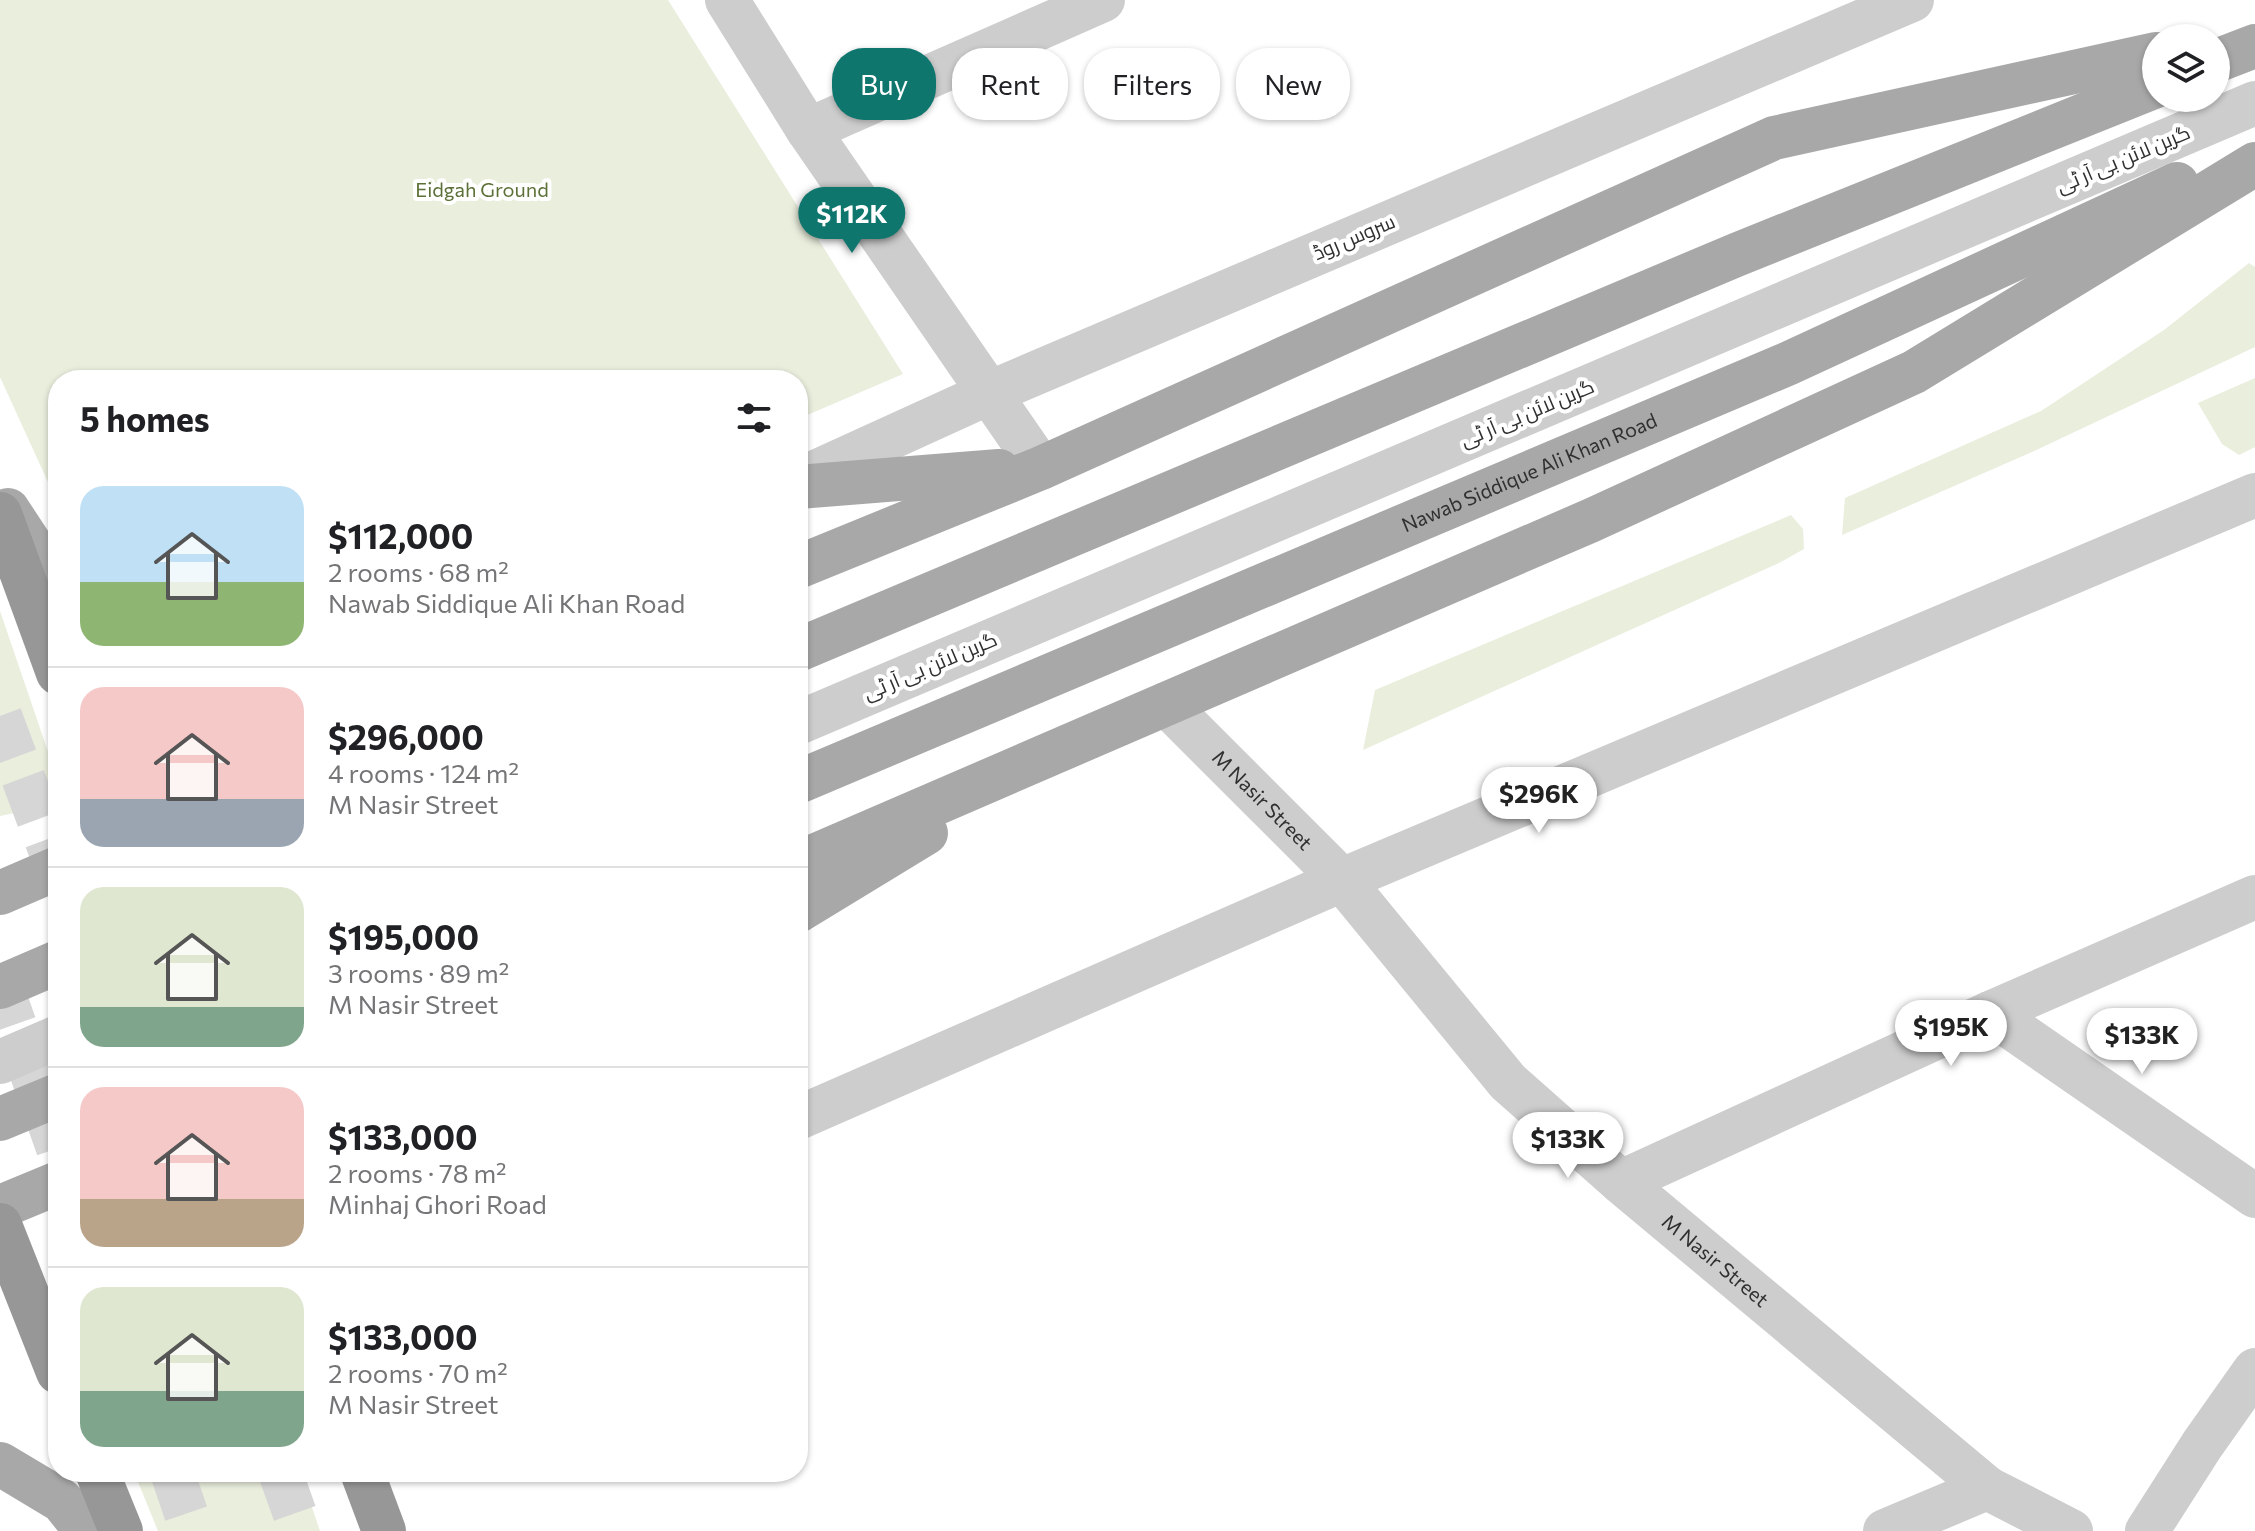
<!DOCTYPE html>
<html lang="en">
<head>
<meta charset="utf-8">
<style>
	:root { --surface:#fff; --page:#f2f2f2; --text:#202124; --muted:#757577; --line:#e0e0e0; --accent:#0f766e }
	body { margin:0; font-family:Commissioner,Cairo,sans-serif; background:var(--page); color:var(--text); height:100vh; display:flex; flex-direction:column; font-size:30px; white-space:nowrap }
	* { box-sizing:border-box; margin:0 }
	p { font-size:26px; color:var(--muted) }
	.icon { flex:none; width:44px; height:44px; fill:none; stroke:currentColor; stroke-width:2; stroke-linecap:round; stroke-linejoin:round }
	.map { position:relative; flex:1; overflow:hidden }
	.panel { position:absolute; left:48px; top:370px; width:760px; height:1112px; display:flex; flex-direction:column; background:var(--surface); border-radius:32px; box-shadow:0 2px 6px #0004 }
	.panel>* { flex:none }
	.top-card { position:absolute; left:832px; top:48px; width:760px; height:72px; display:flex; gap:16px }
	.controls { position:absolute; left:2142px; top:24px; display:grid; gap:16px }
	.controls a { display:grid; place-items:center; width:88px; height:88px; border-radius:50%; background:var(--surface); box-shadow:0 2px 6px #0004; font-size:40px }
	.price { position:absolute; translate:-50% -68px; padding:0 18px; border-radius:28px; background:#fff; color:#222; font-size:26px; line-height:52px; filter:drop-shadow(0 2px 4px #0008) }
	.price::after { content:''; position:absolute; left:50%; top:48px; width:24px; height:18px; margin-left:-12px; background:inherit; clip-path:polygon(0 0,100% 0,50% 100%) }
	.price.active { background:var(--accent); color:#fff }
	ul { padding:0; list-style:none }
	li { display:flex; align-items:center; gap:24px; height:200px; padding:0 32px }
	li+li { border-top:2px solid var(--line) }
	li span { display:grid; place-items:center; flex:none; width:224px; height:160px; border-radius:24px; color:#555 }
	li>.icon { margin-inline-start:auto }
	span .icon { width:96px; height:96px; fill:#fffc; stroke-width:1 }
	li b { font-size:34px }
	h2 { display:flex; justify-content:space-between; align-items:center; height:96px; padding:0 32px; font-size:34px }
	.tag { padding:0 28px; border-radius:32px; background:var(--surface); box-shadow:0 2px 6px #0004; font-size:28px; line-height:72px }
	.tag.active { background:var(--accent); color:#fff }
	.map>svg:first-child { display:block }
	.green { fill:#e9eedd }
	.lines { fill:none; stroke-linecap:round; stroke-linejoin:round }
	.highway-tunnel { stroke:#d6d6d6; stroke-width:44; stroke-dasharray:44 22; stroke-linecap:butt }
	.minor { stroke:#cdcdcd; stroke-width:44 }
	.major { stroke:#a8a8a8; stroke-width:44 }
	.highway { stroke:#979797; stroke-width:44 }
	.minor-bridge { stroke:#cdcdcd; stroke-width:44 }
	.major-bridge { stroke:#a8a8a8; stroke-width:44 }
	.labels { text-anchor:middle; stroke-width:8; stroke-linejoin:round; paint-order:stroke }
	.street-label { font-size:20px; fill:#303030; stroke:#fff }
	.park-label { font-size:20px; fill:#5d7038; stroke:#fff }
</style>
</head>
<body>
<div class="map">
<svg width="2255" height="1531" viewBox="0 0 2255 1531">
	<rect width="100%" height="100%" fill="#fff"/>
	<g class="green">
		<polygon points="0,0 668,0 903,374 798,419 798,380 58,380 58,504 0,377"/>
		<polygon points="2249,263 2255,267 2255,347 2032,452 1842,535 1845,498 2041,411 2164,330"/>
		<polygon points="2255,378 2255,447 2239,455 2222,444 2198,403"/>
		<polygon points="1791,515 1803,529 1804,549 1779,563 1363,750 1375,690"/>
		<polygon points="0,611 58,781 58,804 0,816"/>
		<polygon points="134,1472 300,1472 320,1531 158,1531"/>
	</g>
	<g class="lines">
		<g class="highway-tunnel">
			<polyline points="0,716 58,871"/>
			<polyline points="0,983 58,1148"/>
			<polyline points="172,1472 192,1531"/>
			<polyline points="280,1472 301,1531"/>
		</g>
		<g class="minor">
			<polyline points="727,0 808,130 1041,468"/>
			<polyline points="808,130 1103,0"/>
			<polyline points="798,480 989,393 1912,0"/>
			<path id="s1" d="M 1166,704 L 1342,880 L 1508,1082 L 1621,1182 L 1987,1488 L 2071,1531"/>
			<polyline points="798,723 2255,103"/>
			<polyline points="1990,1013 2255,1196"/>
			<polyline points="798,1118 1342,880 2255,495"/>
			<polyline points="1621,1182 1990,1013 2255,897"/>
			<polyline points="1885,1531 1987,1488"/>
			<polyline points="2147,1531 2202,1445 2255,1370"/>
		</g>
		<g class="major">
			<polyline points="2216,61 2255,46"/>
			<polyline points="798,487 999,471"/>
			<polyline points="8,510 58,586"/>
			<polyline points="798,567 1041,468 1774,138 2156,54"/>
			<polyline points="798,650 1736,255 2156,86"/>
			<path id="s2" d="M 798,782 L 1787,364 L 2177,184"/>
			<polyline points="798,863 1592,520 1914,372 2255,164"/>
			<polyline points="0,893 58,868"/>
			<polyline points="798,911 926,833"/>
			<polyline points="0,1207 58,1183"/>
			<polyline points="0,1464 62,1501 86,1531"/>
		</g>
		<g class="highway">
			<polyline points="0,514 58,673"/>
			<polyline points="0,1225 58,1372"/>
			<polyline points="97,1472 121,1531"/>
			<polyline points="362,1472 384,1531"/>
		</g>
		<polyline class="minor-bridge" points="0,1062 58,1037"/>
		<g class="major-bridge">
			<polyline points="0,987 58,962"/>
			<polyline points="0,1119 58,1095"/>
		</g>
	</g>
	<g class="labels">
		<g class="street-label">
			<text transform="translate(2123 159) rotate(-23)" y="7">گرین لائن بی آر ٹی</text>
			<text transform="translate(1354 237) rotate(-23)" y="7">سروس روڈ</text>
			<text transform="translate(1527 413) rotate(-23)" y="7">گرین لائن بی آر ٹی</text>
			<text dy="7" stroke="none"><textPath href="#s2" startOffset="794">Nawab Siddique Ali Khan Road</textPath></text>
			<text transform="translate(930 666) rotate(-23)" y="7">گرین لائن بی آر ٹی</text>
			<text dy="7" stroke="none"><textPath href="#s1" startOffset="136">M Nasir Street</textPath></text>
			<text dy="7" stroke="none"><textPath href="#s1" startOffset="784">M Nasir Street</textPath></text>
		</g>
		<g class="park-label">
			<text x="482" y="197">Eidgah Ground</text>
		</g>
	</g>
</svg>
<div class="controls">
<a><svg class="icon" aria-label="layers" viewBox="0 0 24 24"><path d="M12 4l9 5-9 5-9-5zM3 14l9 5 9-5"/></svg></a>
</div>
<b class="price active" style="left:852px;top:255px">$112K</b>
<b class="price" style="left:1539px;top:835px">$296K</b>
<b class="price" style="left:1951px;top:1068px">$195K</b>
<b class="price" style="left:2142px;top:1076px">$133K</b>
<b class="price" style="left:1568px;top:1180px">$133K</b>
<div class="top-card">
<a class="tag active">Buy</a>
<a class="tag">Rent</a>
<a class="tag">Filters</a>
<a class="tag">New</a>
</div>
<section class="panel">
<h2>5 homes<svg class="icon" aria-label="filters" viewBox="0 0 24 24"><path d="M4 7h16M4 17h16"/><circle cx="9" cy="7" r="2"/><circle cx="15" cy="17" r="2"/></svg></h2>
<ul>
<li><span style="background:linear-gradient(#bfe0f5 60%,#8fb573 0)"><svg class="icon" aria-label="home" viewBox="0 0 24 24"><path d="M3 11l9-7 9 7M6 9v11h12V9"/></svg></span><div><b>$112,000</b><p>2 rooms · 68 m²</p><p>Nawab Siddique Ali Khan Road</p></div></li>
<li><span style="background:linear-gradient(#f6c9c9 70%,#9aa5b1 0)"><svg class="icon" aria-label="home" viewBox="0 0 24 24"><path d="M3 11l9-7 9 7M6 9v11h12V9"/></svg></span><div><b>$296,000</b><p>4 rooms · 124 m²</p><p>M Nasir Street</p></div></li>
<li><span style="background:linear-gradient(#dfe7d0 75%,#7fa58c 0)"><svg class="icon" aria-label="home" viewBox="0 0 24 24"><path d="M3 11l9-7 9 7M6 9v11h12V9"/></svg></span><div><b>$195,000</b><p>3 rooms · 89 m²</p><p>M Nasir Street</p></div></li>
<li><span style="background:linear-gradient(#f6c9c9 70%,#b9a48a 0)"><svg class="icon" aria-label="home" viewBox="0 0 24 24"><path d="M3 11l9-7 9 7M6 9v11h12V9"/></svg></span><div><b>$133,000</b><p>2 rooms · 78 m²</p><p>Minhaj Ghori Road</p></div></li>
<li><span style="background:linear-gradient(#dfe7d0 65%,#7fa58c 0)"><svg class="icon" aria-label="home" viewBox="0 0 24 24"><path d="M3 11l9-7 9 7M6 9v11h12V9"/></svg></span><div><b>$133,000</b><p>2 rooms · 70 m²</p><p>M Nasir Street</p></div></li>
</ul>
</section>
</div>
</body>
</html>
